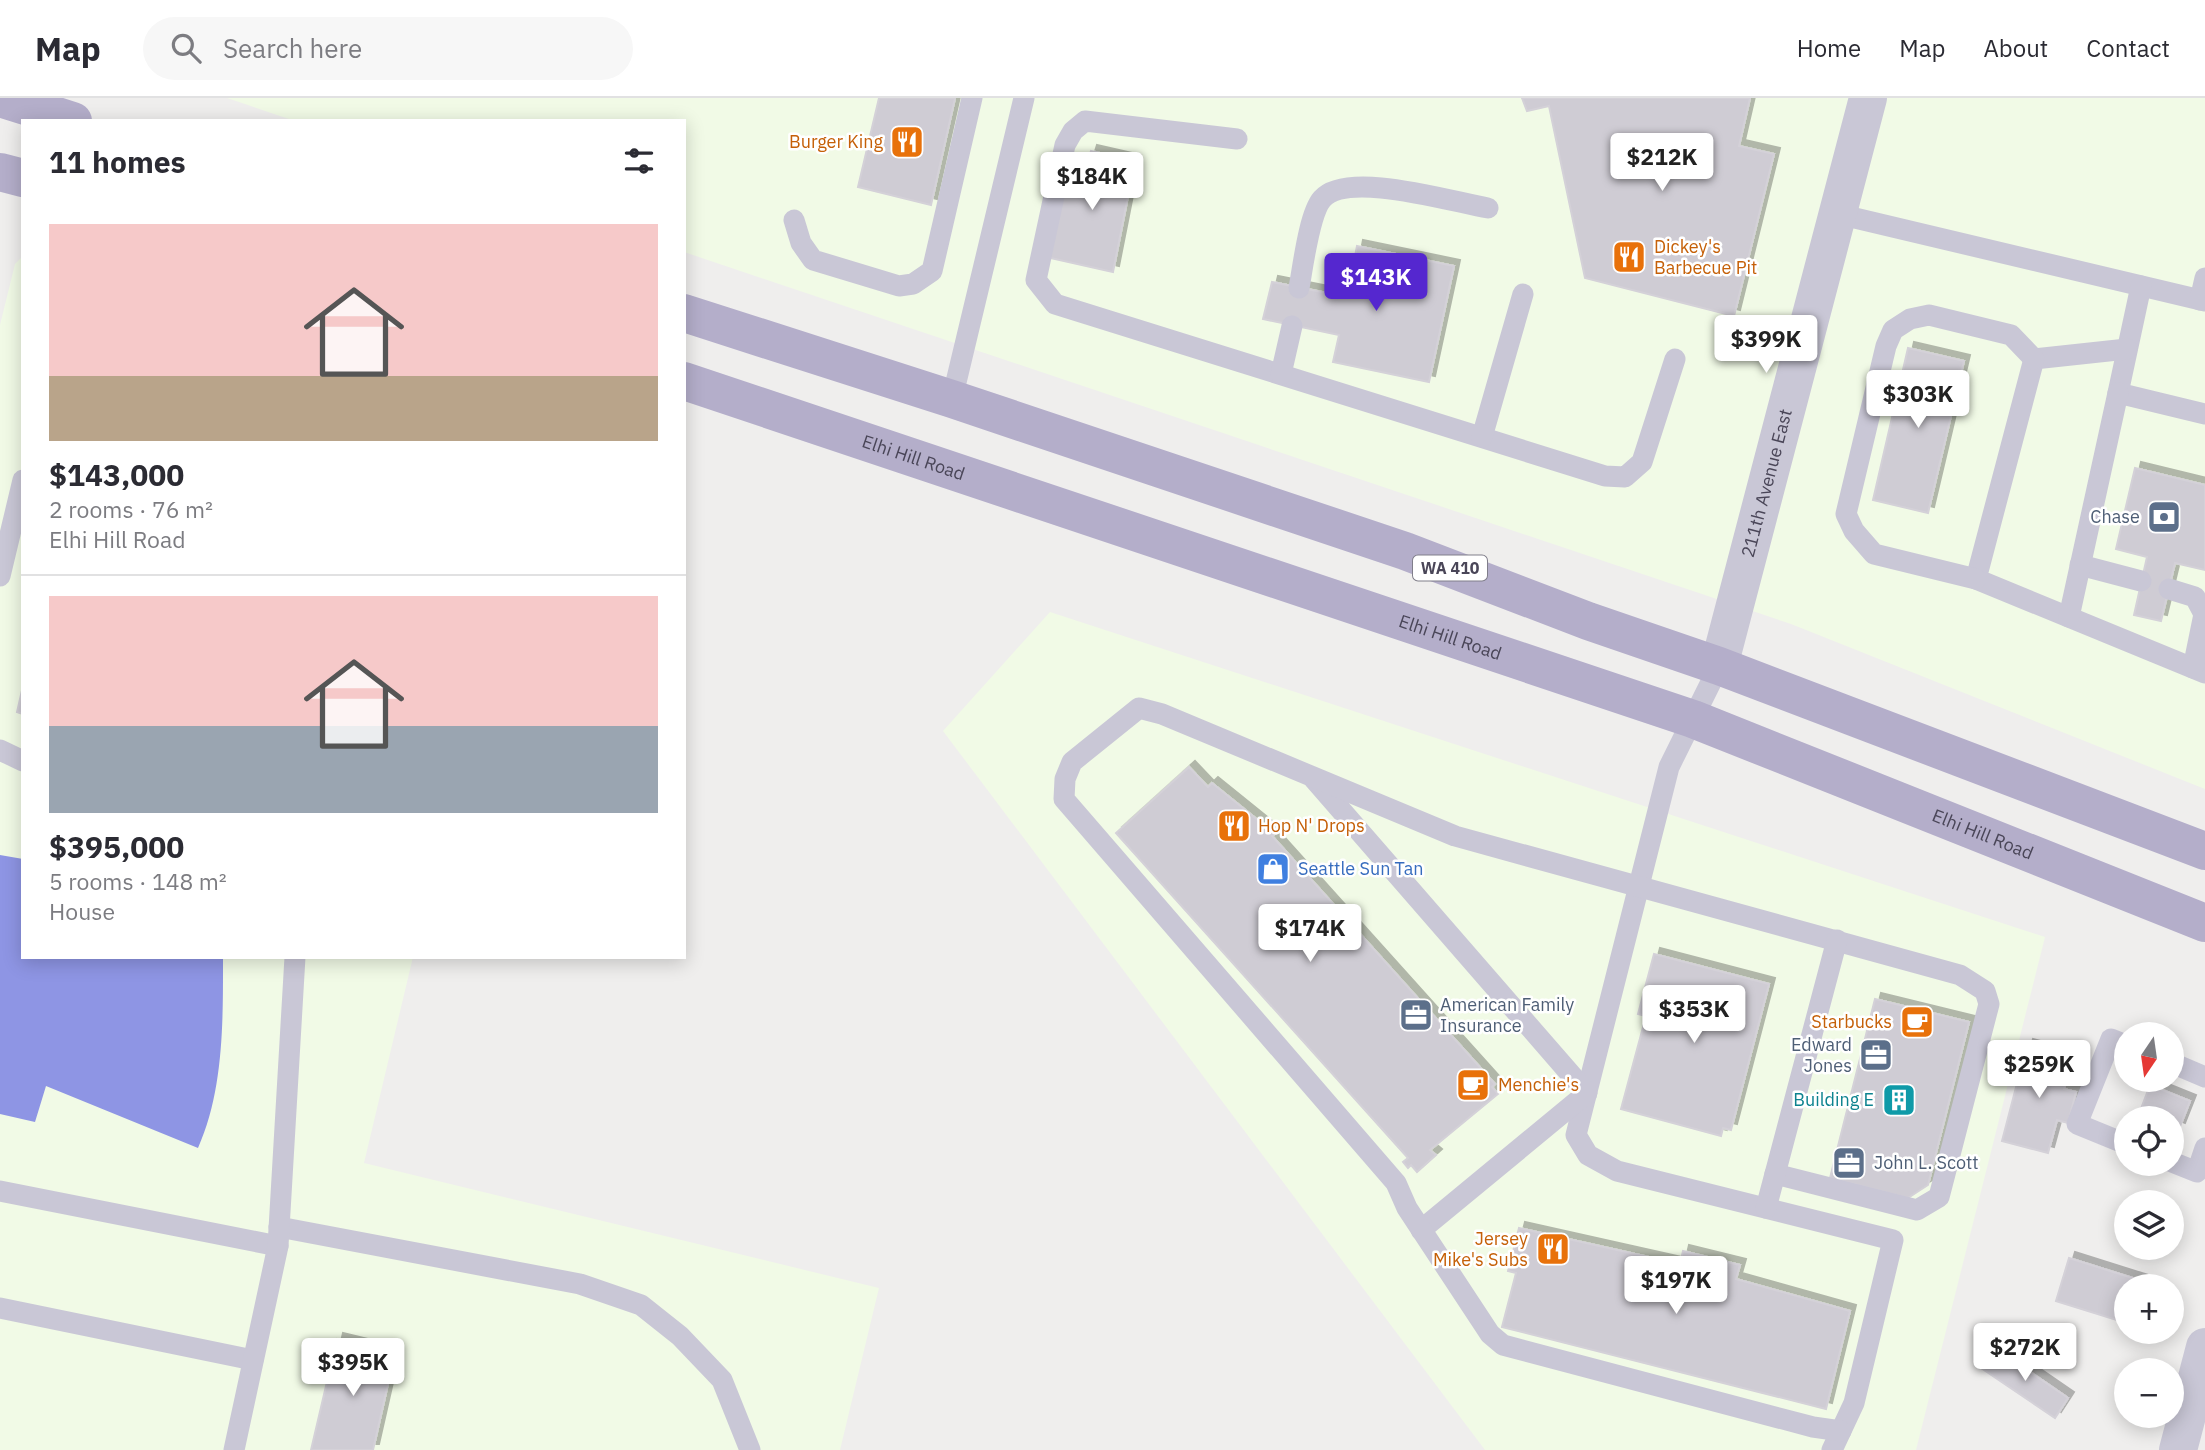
<!DOCTYPE html>
<html lang="en">
<head>
<meta charset="utf-8">
<style>
	:root { --surface:#fff; --page:#f7f7f7; --text:#2b2b33; --muted:#7c7c81; --line:#e1e1e2; --accent:#5527cf }
	body { margin:0; font-family:"IBM Plex Sans",sans-serif; background:var(--page); color:var(--text); height:100vh; display:flex; flex-direction:column; font-size:26px; white-space:nowrap }
	* { box-sizing:border-box; margin:0 }
	p { font-size:23px; color:var(--muted) }
	.icon { flex:none; width:38px; height:38px; fill:none; stroke:currentColor; stroke-width:2; stroke-linecap:round; stroke-linejoin:round }
	.map { position:relative; flex:1; overflow:hidden }
	.sheet { position:absolute; left:21px; top:21px; width:665px; height:840px; display:flex; flex-direction:column; background:var(--surface); border-radius:0px; box-shadow:0 4px 18px #0003 }
	.sheet>* { flex:none }
	.needle { width:46px; rotate:193deg }
	.buttons { position:absolute; left:2114px; top:924px; display:grid; gap:14px }
	.buttons a { display:grid; place-items:center; width:70px; height:70px; border-radius:50%; background:var(--surface); box-shadow:0 4px 18px #0003; font-size:35px }
	.price { position:absolute; translate:-50% -60px; padding:0 16px; border-radius:7px; background:#fff; color:#222; font-size:23px; line-height:46px; filter:drop-shadow(0 2px 4px #0008) }
	.price::after { content:''; position:absolute; left:50%; top:42px; width:21px; height:16px; margin-left:-10px; background:inherit; clip-path:polygon(0 0,100% 0,50% 100%) }
	.price.active { background:var(--accent); color:#fff }
	ul { padding:0; list-style:none }
	li { display:grid; align-content:center; gap:14px; height:371px; padding:0 28px }
	li+li { border-top:2px solid var(--line) }
	li span { display:grid; place-items:center; height:217px; border-radius:0px; color:#555 }
	li>.icon { margin-inline-start:auto }
	span .icon { width:126px; height:126px; fill:#fffc; stroke-width:1 }
	li b { font-size:30px }
	h2 { display:flex; justify-content:space-between; align-items:center; height:84px; padding:0 28px; font-size:30px }
	header { display:flex; align-items:center; gap:42px; box-sizing:border-box; height:98px; padding:0 35px; background:var(--surface); border-bottom:2px solid var(--line) }
	header strong { font-size:33px }
	nav { display:flex; gap:38px; margin-inline-start:auto; font-size:24px }
	.search { width:490px; height:63px; background:var(--page); display:flex; align-items:center; gap:18px; box-sizing:border-box; padding:0 24px; border-radius:38px; color:var(--muted); font-size:26px }
	.map>svg:first-child { display:block }
	.commercial { fill:#f1fae6 }
	.water { fill:#8e95e4 }
	.building { fill:#cfccd4; stroke:#d4d1d8; stroke-width:2; filter:url(#shadow) }
	.lines { fill:none; stroke-linecap:round; stroke-linejoin:round }
	.lane { stroke:#c9c7d6; stroke-width:21 }
	.street { stroke:#c9c7d6; stroke-width:38 }
	.primary { stroke:#b4aeca; stroke-width:38 }
	.labels { text-anchor:middle; stroke-width:5; stroke-linejoin:round; paint-order:stroke }
	.shield { fill:#fff; stroke:#807e8a; stroke-width:2 }
	.shield-label { font-size:16px; font-weight:bold; fill:#4a4658 }
	.food-label { font-size:18px; fill:#c56008; stroke:#fff; text-anchor:end }
	.street-label { font-size:18px; fill:#4a4658; stroke:#fff }
	.service-label { font-size:18px; fill:#4e5e75; stroke:#fff; text-anchor:end }
	.shop-label { font-size:18px; fill:#366cbe; stroke:#fff; text-anchor:start }
	.culture-label { font-size:18px; fill:#0d838f; stroke:#fff; text-anchor:end }
</style>
</head>
<body>
<header>
<strong>Map</strong>
<div class="search"><svg class="icon" aria-label="search" viewBox="0 0 24 24"><circle cx="10" cy="10" r="6"/><path d="M15 15l6 6"/></svg>Search here</div>
<nav><a>Home</a><a>Map</a><a>About</a><a>Contact</a></nav>
</header>
<div class="map">
<svg width="2205" height="1352" viewBox="0 0 2205 1352">
	<defs>
		<filter id="shadow"><feDropShadow dx="6" dy="-6" stdDeviation="0" flood-color="#0004"/></filter>
	</defs>
	<rect width="100%" height="100%" fill="#efeeed"/>
	<g class="commercial">
		<polygon points="227,0 2205,0 2205,691 1791,526 684,154 684,23 295,23"/>
		<polygon points="23,158 23,859 413,859 364,1065 879,1190 840,1352 0,1352 0,227 15,166"/>
		<polygon points="1050,514 2045,839 1916,1352 1485,1352 943,633"/>
	</g>
	<path class="water" d="M 0,757 L 23,761 L 23,859 L 223,859 C 223,922 224,992 198,1050 L 46,988 L 35,1024 L 0,1016 Z"/>
	<g class="building">
		<polygon points="879,0 955,0 931,107 858,89"/>
		<polygon points="1522,0 1750,0 1739,48 1774,56 1734,218 1585,180 1549,8 1527,13"/>
		<polygon points="1091,53 1135,63 1113,174 1046,159 1068,64 1086,69"/>
		<polygon points="1357,148 1454,168 1429,284 1333,264 1339,237 1263,221 1272,184 1347,199"/>
		<polygon points="1908,250 1964,263 1928,415 1873,402"/>
		<polygon points="2135,370 2205,387 2205,472 2175,465 2161,523 2134,517 2147,459 2116,451"/>
		<polygon points="23,588 23,616 17,614"/>
		<polygon points="1189,669 1208,689 1212,685 1275,736 1272,738 1495,986 1492,989 1498,996 1430,1052 1436,1057 1417,1074 1411,1067 1408,1070 1403,1064 1408,1060 1116,735"/>
		<polygon points="1654,856 1769,886 1731,1032 1723,1030 1721,1038 1621,1011 1646,918 1638,916"/>
		<polygon points="1875,901 1969,924 1928,1087 1908,1100 1830,1080"/>
		<polygon points="2027,947 2072,959 2064,991 2076,994 2068,1025 2057,1022 2048,1055 2002,1043"/>
		<polygon points="2150,987 2190,1003 2179,1031 2172,1028 2172,1020 2151,1020 2139,1016"/>
		<polygon points="1519,1130 1680,1166 1683,1153 1740,1167 1736,1181 1850,1213 1826,1311 1502,1229 1516,1175 1508,1173"/>
		<polygon points="2069,1160 2142,1183 2140,1188 2126,1188 2126,1225 2056,1203"/>
		<polygon points="337,1241 395,1255 373,1352 311,1352"/>
		<polygon points="1995,1250 2068,1300 2055,1320 1981,1270"/>
	</g>
	<g class="lines">
		<g class="lane">
			<polyline points="1237,41 1085,23 1073,33 1065,47 1036,182 1055,206 1605,378 1625,379 1642,364 1675,261"/>
			<polyline points="1838,116 2205,203"/>
			<polyline points="794,122 801,145 813,162 899,188 913,186 932,173 972,0"/>
			<polyline points="2141,188 2118,295 2205,316"/>
			<path d="M 1299,190 C 1303,169 1309,116 1322,101 C 1347,72 1452,104 1488,110"/>
			<polyline points="2200,202 2205,180"/>
			<polyline points="2127,251 2034,261 1976,481 2205,575"/>
			<polyline points="1281,276 1292,228"/>
			<polyline points="952,301 1024,0"/>
			<polyline points="1482,339 1523,196"/>
			<polyline points="2080,467 2141,483"/>
			<polyline points="0,478 23,382"/>
			<polyline points="1976,481 1874,456 1854,433 1846,416 1886,248 1893,232 1910,221 1929,217 2011,237 2034,261"/>
			<polyline points="2169,491 2195,499 2204,516 2193,570"/>
			<polyline points="2069,519 2118,295"/>
			<polyline points="1719,568 1669,669 1576,1037 1588,1057 1617,1073 1893,1142 1854,1305 1832,1352"/>
			<polyline points="0,652 23,663"/>
			<polyline points="1314,681 1587,995 1421,1132"/>
			<polyline points="2126,947 2111,941 2077,1026 2126,1046"/>
			<polyline points="2172,965 2205,979"/>
			<polyline points="2172,1064 2197,1074 2205,1050"/>
			<polyline points="1775,1076 1917,1112 1939,1099 1989,906 1985,893 1960,877 1455,738 1162,616 1139,610 1072,664 1065,681 1064,701 1396,1085 1407,1110 1490,1236 1503,1247 1813,1329 1841,1333"/>
			<polyline points="0,1093 278,1148"/>
			<polyline points="1766,1110 1837,842"/>
			<polyline points="279,1129 580,1186 641,1207 680,1238 722,1282 750,1352"/>
			<polyline points="0,1210 253,1262"/>
			<polyline points="234,1352 278,1148 295,859"/>
		</g>
		<g class="street">
			<path id="s1" d="M 1719,568 L 1868,0"/>
			<polyline points="2178,1352 2205,1249"/>
		</g>
		<g class="primary">
			<polyline points="0,0 73,23"/>
			<polyline points="0,74 23,80"/>
			<polyline points="684,215 952,301 1405,453 1588,523 1719,568 2205,753"/>
			<path id="s2" d="M 684,283 L 1693,621 L 2205,825"/>
		</g>
	</g>
	<defs>
		<symbol id="restaurant-square" viewBox="-11 -11 22 22"><rect x="-9" y="-9" width="18" height="18" rx="4" fill="#e8710a" stroke="#fff"/><path d="M-5-6h1v4h1v-4h1v4h1v-4h1v5L-1.5 .5V6h-2V.5L-5-1ZM5-6V6H3V1.5H1.5Q1.5-4 5-6Z" fill="#fff"/></symbol>
		<symbol id="bank-square" viewBox="-11 -11 22 22"><rect x="-9" y="-9" width="18" height="18" rx="4" fill="#5c6f8a" stroke="#fff"/><path d="M-6-4H6V4H-6ZM0-2.3a2.3 2.3 0 1 0 0 4.6a2.3 2.3 0 1 0 0-4.6Z" fill="#fff"/></symbol>
		<symbol id="shop-square" viewBox="-11 -11 22 22"><rect x="-9" y="-9" width="18" height="18" rx="4" fill="#3f7fe0" stroke="#fff"/><path d="M-5-2.5h2.3a2.7 3.5 0 0 1 5.4 0H5L5.5 6h-11ZM-1.5-2.5h3a1.5 2.3 0 0 0-3 0Z" fill="#fff"/></symbol>
		<symbol id="office-square" viewBox="-11 -11 22 22"><rect x="-9" y="-9" width="18" height="18" rx="4" fill="#5c6f8a" stroke="#fff"/><path d="M-6-3h4V-5.5h4V-3h4V5H-6ZM-1-4.5V-3h2v-1.5ZM-6 0V1H6V0Z" fill="#fff"/></symbol>
		<symbol id="cafe-square" viewBox="-11 -11 22 22"><rect x="-9" y="-9" width="18" height="18" rx="4" fill="#e8710a" stroke="#fff"/><path d="M-5.5-4.5H6V0H3Q3 3.5 0 3.5H-2.5Q-5.5 3.5-5.5 0ZM3-3.2v2h1.7v-2ZM-6 4.5H4V6H-6Z" fill="#fff"/></symbol>
		<symbol id="building-square" viewBox="-11 -11 22 22"><rect x="-9" y="-9" width="18" height="18" rx="4" fill="#0f9aa8" stroke="#fff"/><path d="M-4-6H4V6H1V3H-1V6H-4ZM-2.5-4.3h1.7v1.8h-1.7ZM.8-4.3h1.7v1.8H.8ZM-2.5-1h1.7V.8h-1.7ZM.8-1h1.7V.8H.8Z" fill="#fff"/></symbol>
	</defs>
	<g fill-rule="evenodd">
		<use href="#restaurant-square" x="888" y="25" width="38" height="38"/>
		<use href="#restaurant-square" x="1610" y="140" width="38" height="38"/>
		<use href="#bank-square" x="2145" y="400" width="38" height="38"/>
		<use href="#restaurant-square" x="1215" y="709" width="38" height="38"/>
		<use href="#shop-square" x="1254" y="752" width="38" height="38"/>
		<use href="#office-square" x="1397" y="898" width="38" height="38"/>
		<use href="#cafe-square" x="1898" y="905" width="38" height="38"/>
		<use href="#office-square" x="1857" y="938" width="38" height="38"/>
		<use href="#cafe-square" x="1454" y="968" width="38" height="38"/>
		<use href="#building-square" x="1880" y="983" width="38" height="38"/>
		<use href="#office-square" x="1830" y="1046" width="38" height="38"/>
		<use href="#restaurant-square" x="1534" y="1132" width="38" height="38"/>
	</g>
	<g class="labels">
		<rect class="shield" x="1413" y="457.5" width="74" height="25" rx="5"/>
		<g class="shield-label">
			<text x="1450" y="476">WA 410</text>
		</g>
		<g class="food-label">
			<text x="883" y="50">Burger King</text>
			<text x="1654" y="155" text-anchor="start">Dickey's<tspan x="1654" dy="21">Barbecue Pit</tspan></text>
			<text x="1258" y="734" text-anchor="start">Hop N' Drops</text>
			<text x="1892" y="930">Starbucks</text>
			<text x="1498" y="993" text-anchor="start">Menchie's</text>
			<text x="1528" y="1147">Jersey<tspan x="1528" dy="21">Mike's Subs</tspan></text>
		</g>
		<g class="street-label">
			<text dy="6" stroke="none"><textPath href="#s2" startOffset="242">Elhi Hill Road</textPath></text>
			<text dy="6" stroke="none"><textPath href="#s1" startOffset="189">211th Avenue East</textPath></text>
			<text dy="6" stroke="none"><textPath href="#s2" startOffset="808">Elhi Hill Road</textPath></text>
			<text dy="6" stroke="none"><textPath href="#s2" startOffset="1376">Elhi Hill Road</textPath></text>
		</g>
		<g class="service-label">
			<text x="2140" y="425">Chase</text>
			<text x="1440" y="913" text-anchor="start">American Family<tspan x="1440" dy="21">Insurance</tspan></text>
			<text x="1852" y="953">Edward<tspan x="1852" dy="21">Jones</tspan></text>
			<text x="1874" y="1071" text-anchor="start">John L. Scott</text>
		</g>
		<g class="shop-label">
			<text x="1298" y="777">Seattle Sun Tan</text>
		</g>
		<g class="culture-label">
			<text x="1874" y="1008">Building E</text>
		</g>
	</g>
</svg>
<div class="buttons">
<a><svg class="needle" viewBox="-14 -14 28 28"><path d="M0-13l5 13h-10z" fill="#e53935"/><path d="M0 13l5-13h-10z" fill="#7c7c81"/></svg></a>
<a><svg class="icon" aria-label="locate" viewBox="0 0 24 24"><circle cx="12" cy="12" r="6"/><path d="M12 2v4M12 18v4M2 12h4M18 12h4"/></svg></a>
<a><svg class="icon" aria-label="layers" viewBox="0 0 24 24"><path d="M12 4l9 5-9 5-9-5zM3 14l9 5 9-5"/></svg></a>
<a>+</a>
<a>−</a>
</div>
<b class="price" style="left:1662px;top:95px">$212K</b>
<b class="price" style="left:1092px;top:114px">$184K</b>
<b class="price active" style="left:1376px;top:215px">$143K</b>
<b class="price" style="left:1766px;top:277px">$399K</b>
<b class="price" style="left:1918px;top:332px">$303K</b>
<b class="price" style="left:1310px;top:866px">$174K</b>
<b class="price" style="left:1694px;top:947px">$353K</b>
<b class="price" style="left:2039px;top:1002px">$259K</b>
<b class="price" style="left:1676px;top:1218px">$197K</b>
<b class="price" style="left:2025px;top:1285px">$272K</b>
<b class="price" style="left:353px;top:1300px">$395K</b>
<section class="sheet">
<h2>11 homes<svg class="icon" aria-label="filters" viewBox="0 0 24 24"><path d="M4 7h16M4 17h16"/><circle cx="9" cy="7" r="2"/><circle cx="15" cy="17" r="2"/></svg></h2>
<ul>
<li><span style="background:linear-gradient(#f6c9c9 70%,#b9a48a 0)"><svg class="icon" aria-label="home" viewBox="0 0 24 24"><path d="M3 11l9-7 9 7M6 9v11h12V9"/></svg></span><div><b>$143,000</b><p>2 rooms · 76 m²</p><p>Elhi Hill Road</p></div></li>
<li><span style="background:linear-gradient(#f6c9c9 60%,#9aa5b1 0)"><svg class="icon" aria-label="home" viewBox="0 0 24 24"><path d="M3 11l9-7 9 7M6 9v11h12V9"/></svg></span><div><b>$395,000</b><p>5 rooms · 148 m²</p><p>House</p></div></li>
</ul>
</section>
</div>
</body>
</html>
